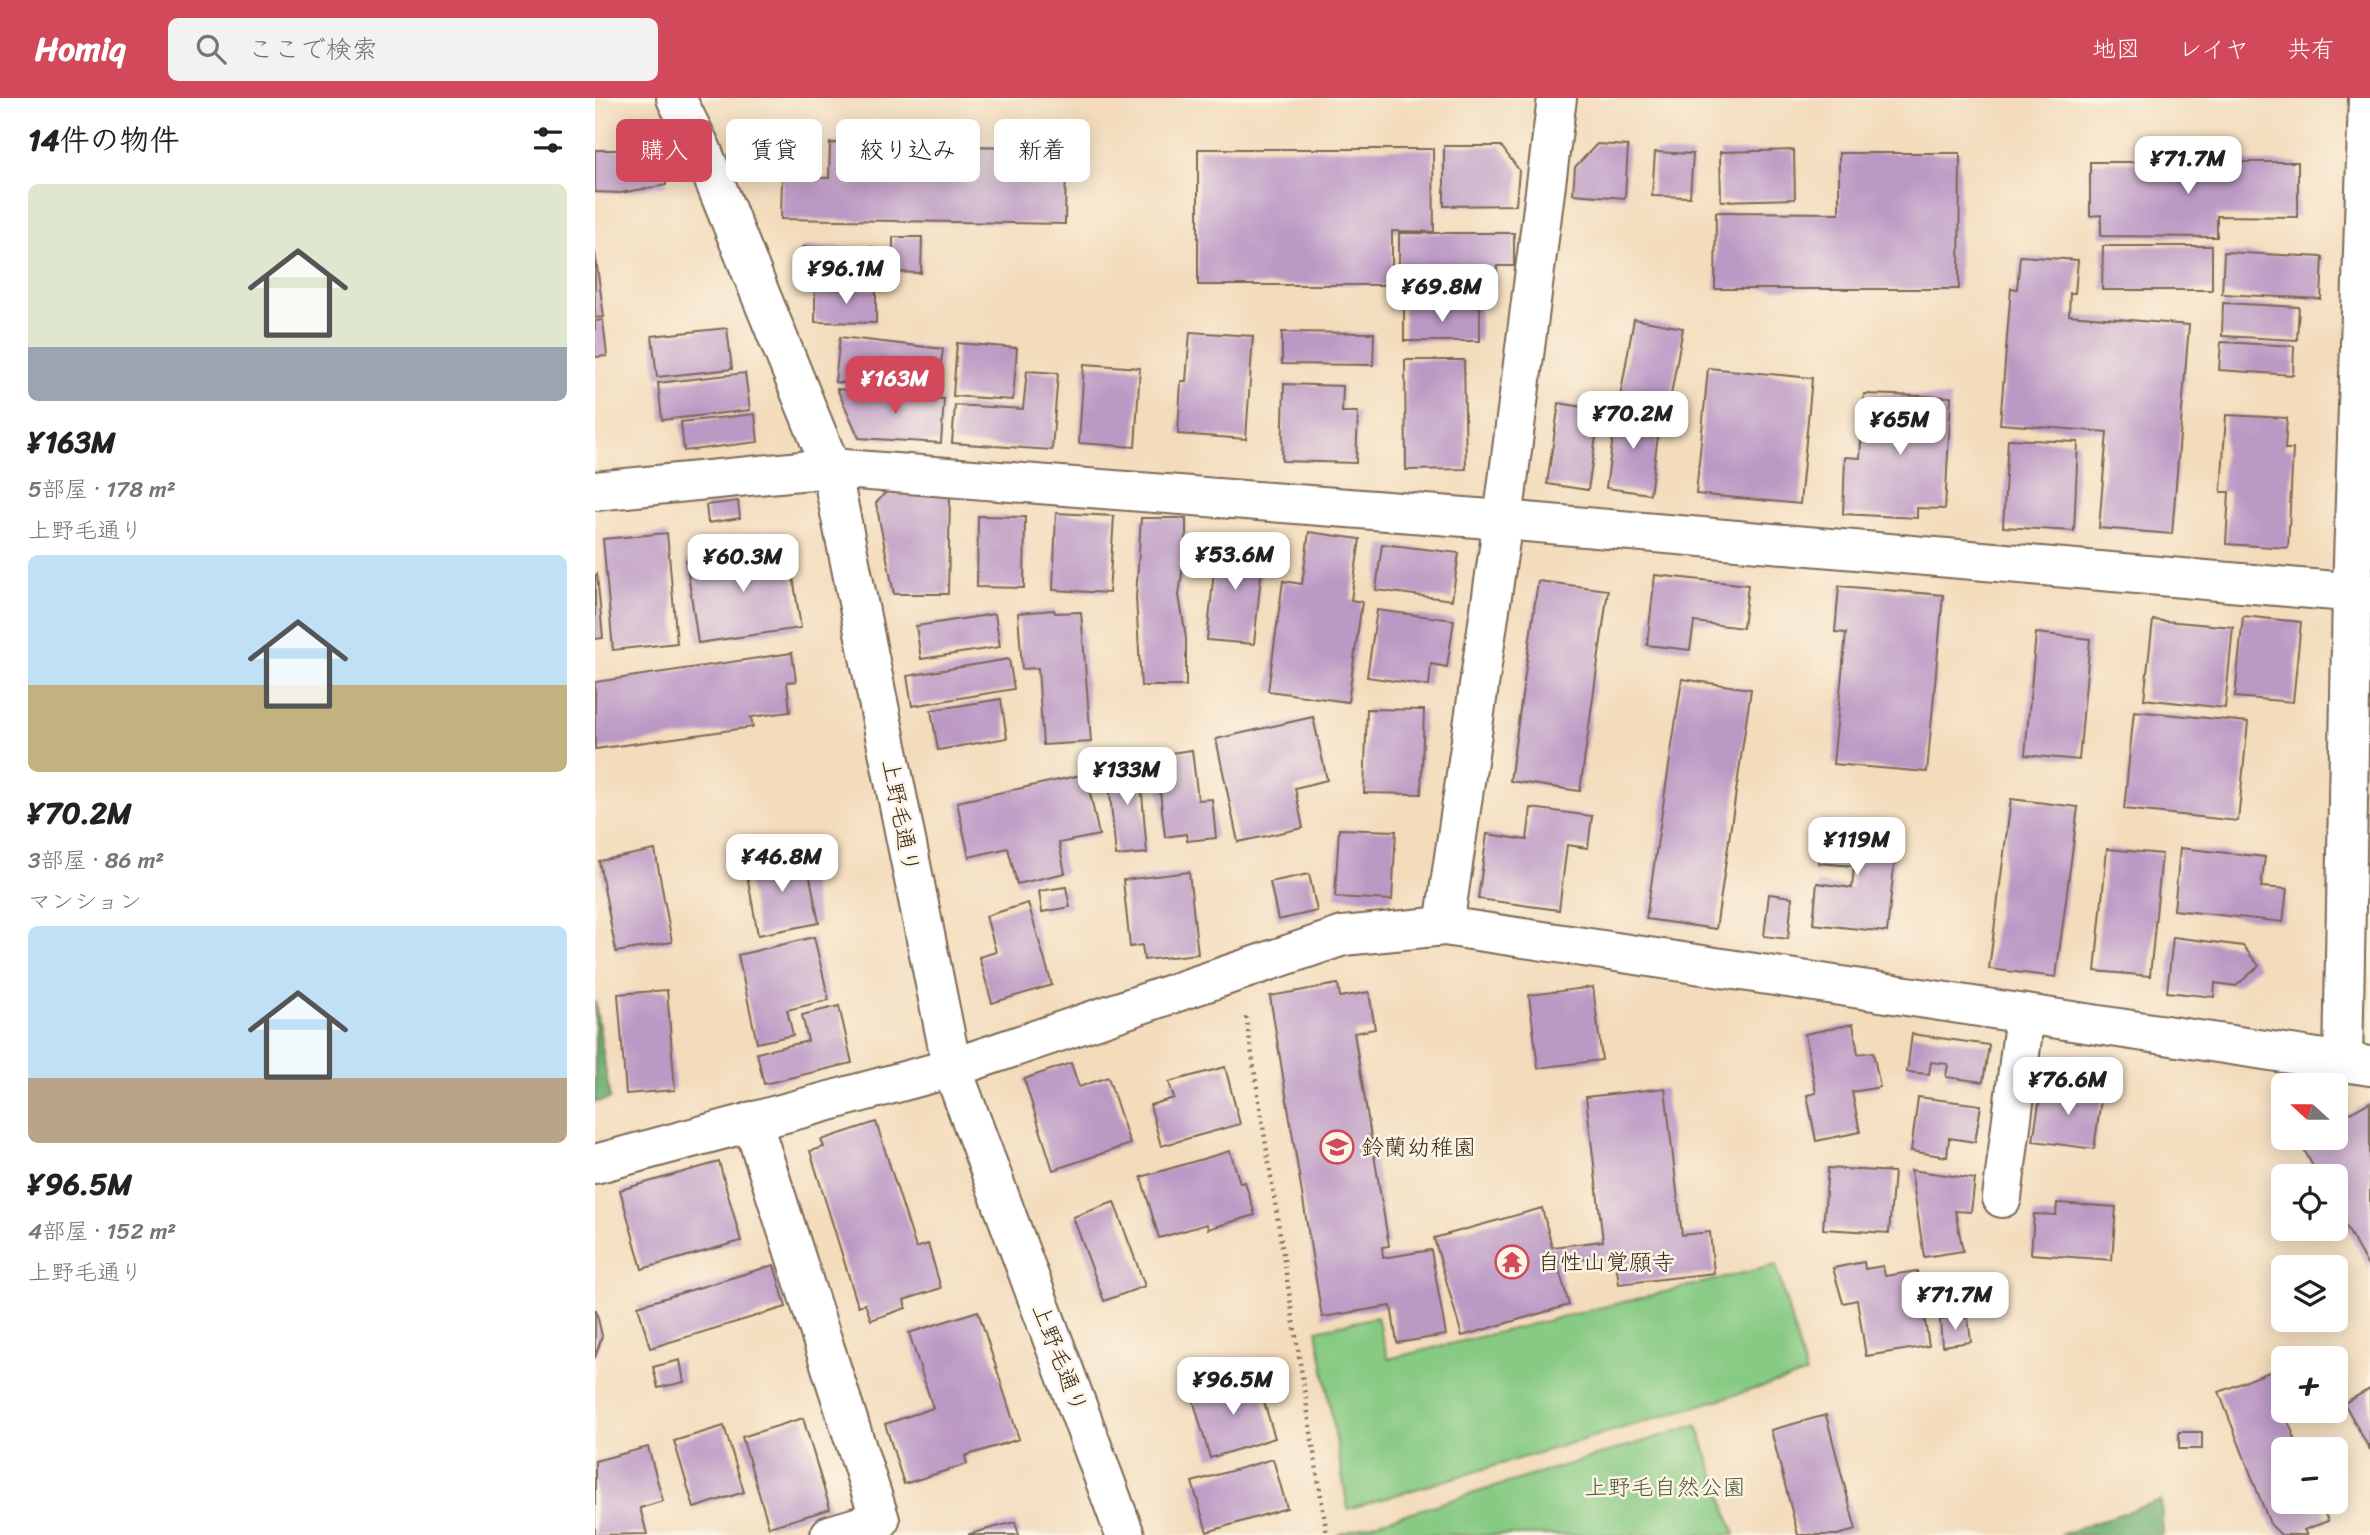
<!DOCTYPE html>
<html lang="ja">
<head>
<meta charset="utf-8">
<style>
	:root { --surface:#fff; --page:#f2f2f2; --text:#222; --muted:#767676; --accent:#d1495b }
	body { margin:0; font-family:Sriracha,"Klee One",sans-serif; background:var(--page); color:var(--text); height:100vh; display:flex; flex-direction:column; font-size:26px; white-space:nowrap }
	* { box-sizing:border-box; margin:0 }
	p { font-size:23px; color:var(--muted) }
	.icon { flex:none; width:38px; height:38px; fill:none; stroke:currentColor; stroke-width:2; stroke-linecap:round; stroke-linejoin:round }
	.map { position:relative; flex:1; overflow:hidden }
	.details { display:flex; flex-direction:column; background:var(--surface); width:595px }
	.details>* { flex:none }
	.top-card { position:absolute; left:21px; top:21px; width:665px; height:63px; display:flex; gap:14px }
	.needle { width:46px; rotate:291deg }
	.buttons { position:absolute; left:1676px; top:975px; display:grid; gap:14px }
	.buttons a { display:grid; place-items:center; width:77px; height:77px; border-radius:10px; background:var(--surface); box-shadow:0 4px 18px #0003; font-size:35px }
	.price { position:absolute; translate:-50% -60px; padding:0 16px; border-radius:14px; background:#fff; color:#222; font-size:23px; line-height:46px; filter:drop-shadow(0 2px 4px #0008) }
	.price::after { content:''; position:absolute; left:50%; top:42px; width:21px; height:16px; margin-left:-10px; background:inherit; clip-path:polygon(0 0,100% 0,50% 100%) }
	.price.active { background:var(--accent); color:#fff }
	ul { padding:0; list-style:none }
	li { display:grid; align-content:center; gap:14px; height:371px; padding:0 28px }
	li span { display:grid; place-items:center; height:217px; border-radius:10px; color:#555 }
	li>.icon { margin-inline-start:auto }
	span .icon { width:126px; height:126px; fill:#fffc; stroke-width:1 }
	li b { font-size:30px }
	h2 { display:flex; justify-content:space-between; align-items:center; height:84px; padding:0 28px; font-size:30px }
	.pill { padding:0 24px; border-radius:10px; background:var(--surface); box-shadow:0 4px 18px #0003; font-size:24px; line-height:63px }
	.pill.active { background:var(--accent); color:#fff }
	header { display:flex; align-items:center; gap:42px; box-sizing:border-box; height:98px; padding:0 35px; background:var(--accent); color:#fff }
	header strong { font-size:33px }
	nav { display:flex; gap:38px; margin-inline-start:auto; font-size:24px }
	.search { width:490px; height:63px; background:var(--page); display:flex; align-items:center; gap:18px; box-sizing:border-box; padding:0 24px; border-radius:10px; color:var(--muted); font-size:26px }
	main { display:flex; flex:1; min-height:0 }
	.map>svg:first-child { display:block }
	.green { fill:#87ca83; stroke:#617a50; stroke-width:2 }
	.forest { fill:#6dae71; stroke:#546c48; stroke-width:2 }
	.building { fill:#bb99c5 }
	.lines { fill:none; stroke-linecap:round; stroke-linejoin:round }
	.minor-casing { stroke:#7b6855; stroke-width:42 }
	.path { stroke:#7b6855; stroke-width:4.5; stroke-dasharray:2 5; stroke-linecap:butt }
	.minor { stroke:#fff; stroke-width:38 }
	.labels { text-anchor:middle; stroke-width:5; stroke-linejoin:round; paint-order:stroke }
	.street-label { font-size:23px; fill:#3b2a1e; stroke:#fcf5e5 }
	.poi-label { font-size:23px; fill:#3b2a1e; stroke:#fcf5e5; text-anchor:start }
	.park-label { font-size:23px; fill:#525a3c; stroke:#fcf5e5 }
</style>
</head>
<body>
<header>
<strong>Homiq</strong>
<div class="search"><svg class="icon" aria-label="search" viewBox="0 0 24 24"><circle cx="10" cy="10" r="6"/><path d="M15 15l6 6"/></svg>ここで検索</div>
<nav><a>地図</a><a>レイヤ</a><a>共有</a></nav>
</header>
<main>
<section class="details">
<h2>14件の物件<svg class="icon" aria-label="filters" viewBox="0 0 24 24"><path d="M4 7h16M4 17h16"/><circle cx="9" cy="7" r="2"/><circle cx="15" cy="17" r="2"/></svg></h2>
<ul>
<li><span style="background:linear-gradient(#dfe7d0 75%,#9aa5b1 0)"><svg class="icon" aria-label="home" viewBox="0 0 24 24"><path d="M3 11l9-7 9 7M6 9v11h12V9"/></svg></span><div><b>¥163M</b><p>5部屋 · 178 m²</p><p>上野毛通り</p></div></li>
<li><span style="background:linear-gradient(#bfe0f5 60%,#c2b280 0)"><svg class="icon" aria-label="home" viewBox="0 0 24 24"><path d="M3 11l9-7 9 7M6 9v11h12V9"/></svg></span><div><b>¥70.2M</b><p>3部屋 · 86 m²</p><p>マンション</p></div></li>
<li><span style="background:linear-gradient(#bfe0f5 70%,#b9a48a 0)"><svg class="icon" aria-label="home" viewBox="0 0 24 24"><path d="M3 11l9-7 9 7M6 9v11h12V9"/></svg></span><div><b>¥96.5M</b><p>4部屋 · 152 m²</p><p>上野毛通り</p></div></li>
</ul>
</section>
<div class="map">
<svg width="1775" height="1437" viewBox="0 0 1775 1437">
	<rect width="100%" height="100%" fill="#fcf5e5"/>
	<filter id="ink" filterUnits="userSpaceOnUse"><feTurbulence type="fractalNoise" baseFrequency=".0143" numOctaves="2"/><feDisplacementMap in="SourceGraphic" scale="14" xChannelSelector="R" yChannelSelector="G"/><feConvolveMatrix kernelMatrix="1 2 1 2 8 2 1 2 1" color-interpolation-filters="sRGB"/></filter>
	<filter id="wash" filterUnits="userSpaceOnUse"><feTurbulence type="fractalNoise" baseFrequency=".00686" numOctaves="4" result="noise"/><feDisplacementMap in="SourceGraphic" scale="28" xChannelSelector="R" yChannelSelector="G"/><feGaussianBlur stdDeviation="1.57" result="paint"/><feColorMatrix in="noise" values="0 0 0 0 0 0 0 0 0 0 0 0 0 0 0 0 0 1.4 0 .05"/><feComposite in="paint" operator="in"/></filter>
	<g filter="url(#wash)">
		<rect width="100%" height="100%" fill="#f3dbbb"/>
		<g class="green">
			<polygon points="1181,1167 1211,1276 753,1411 722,1232 782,1219 793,1261"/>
			<polygon points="1102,1327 1140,1437 743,1437 755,1433"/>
		</g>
		<g class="forest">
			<polygon points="0,903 15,1001 0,1004"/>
			<polygon points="1566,1402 1568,1437 1465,1437"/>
		</g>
		<g id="blocks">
			<g class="building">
				<polygon points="235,45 471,50 470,126 186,121 187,79 234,80"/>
				<polygon points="1002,46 1033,48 1030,100 978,96 980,69"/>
				<polygon points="849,48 906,48 924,72 921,107 849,108"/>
				<polygon points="603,51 838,51 839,134 797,133 797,187 603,187"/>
				<polygon points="0,52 26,52 71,78 71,87 25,95 0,94"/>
				<polygon points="1199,52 1200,101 1126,103 1125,54"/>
				<polygon points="1060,54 1098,56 1095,99 1057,98"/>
				<polygon points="1244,55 1365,55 1364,191 1120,191 1121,114 1244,115"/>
				<polygon points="1495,64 1703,64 1703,119 1622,118 1622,139 1506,138 1506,117 1495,118"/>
				<polygon points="804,135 919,135 919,168 902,168 901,186 804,186"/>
				<polygon points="298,139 327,139 326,175 298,174"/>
				<polygon points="1508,148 1617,148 1617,192 1507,192"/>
				<polygon points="207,149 279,149 279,185 206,184"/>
				<polygon points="0,154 9,219 0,220"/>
				<polygon points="1629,154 1728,159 1726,201 1627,196"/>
				<polygon points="1425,158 1483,162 1480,195 1475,195 1474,217 1594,227 1577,436 1504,430 1512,334 1405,326 1416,190 1422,191"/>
				<polygon points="220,191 281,191 281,225 220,224"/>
				<polygon points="1628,205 1704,209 1702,242 1627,238"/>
				<polygon points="885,208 885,243 809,243 809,209"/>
				<polygon points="1039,221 1088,230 1074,308 1025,299"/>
				<polygon points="8,222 12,258 0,259 0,223"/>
				<polygon points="132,230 137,271 62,279 57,238"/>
				<polygon points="595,234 658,238 651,341 583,336 586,283 591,283"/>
				<polygon points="687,234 779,235 778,267 687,266"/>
				<polygon points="245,239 348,251 342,296 240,284"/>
				<polygon points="1626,244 1699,248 1698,277 1624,272"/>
				<polygon points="362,245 422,250 418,302 358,298"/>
				<polygon points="810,262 869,262 871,371 811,372"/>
				<polygon points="489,266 545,270 540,349 484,345"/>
				<polygon points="1113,270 1217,280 1205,406 1101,396"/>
				<polygon points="432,273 463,275 457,352 357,345 360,307 428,311"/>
				<polygon points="150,275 155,312 67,322 63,285"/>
				<polygon points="689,286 748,288 747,314 763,314 761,365 687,363"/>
				<polygon points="242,291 349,301 346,345 264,340"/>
				<polygon points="1269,296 1356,299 1350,411 1322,410 1322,420 1248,416 1250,359 1265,360"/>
				<polygon points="964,305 1005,312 993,392 952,386"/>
				<polygon points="1022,310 1066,316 1055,396 1011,390"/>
				<polygon points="160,316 163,344 89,353 86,324"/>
				<polygon points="1631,317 1692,320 1690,351 1698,351 1693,450 1631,446 1634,394 1626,394"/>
				<polygon points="1413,341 1483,344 1479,433 1408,429"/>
				<polygon points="293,392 355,397 353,496 299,496 281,405"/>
				<polygon points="143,403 145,420 113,425 111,407"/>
				<polygon points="461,415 519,418 514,495 458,492"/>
				<polygon points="383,418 430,419 429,490 382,489"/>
				<polygon points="546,420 591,420 591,447 584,497 591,540 591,588 546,588 541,500"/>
				<polygon points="714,434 765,441 756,502 767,504 753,604 673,593 688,483 707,486"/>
				<polygon points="72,435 82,545 18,552 8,441"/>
				<polygon points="622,442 669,447 659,546 612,542"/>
				<polygon points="787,446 864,455 857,502 781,492"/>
				<polygon points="193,447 206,530 103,545 91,462"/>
				<polygon points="2,476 8,540 0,541 0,477"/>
				<polygon points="1060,477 1153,487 1148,530 1099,524 1095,552 1052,547"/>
				<polygon points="943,483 1013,492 985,693 915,683"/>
				<polygon points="1244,488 1348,497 1332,674 1238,666 1251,535 1240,534"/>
				<polygon points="459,512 460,515 486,514 496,644 448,647 443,570 427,571 423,515"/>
				<polygon points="782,512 859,522 852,569 836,566 834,588 772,579"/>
				<polygon points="400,516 405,549 326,561 321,528"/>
				<polygon points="1648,518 1706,524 1698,604 1640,599"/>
				<polygon points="1558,522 1638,529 1630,610 1549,601"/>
				<polygon points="1441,535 1495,541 1484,662 1430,657"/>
				<polygon points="197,555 201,583 192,584 195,614 156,619 158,629 0,651 0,584"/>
				<polygon points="414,561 419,591 317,608 312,578"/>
				<polygon points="1087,581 1156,591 1121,831 1051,821"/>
				<polygon points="406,601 412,640 343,652 336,612"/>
				<polygon points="772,611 829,612 826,696 769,695"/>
				<polygon points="1539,613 1653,624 1643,723 1529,711"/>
				<polygon points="718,619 732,682 700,690 708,730 643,744 621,641"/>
				<polygon points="597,652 603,702 617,701 621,740 592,743 591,736 570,739 561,657"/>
				<polygon points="544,660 552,755 521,758 512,664"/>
				<polygon points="491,676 504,737 464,745 470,775 422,786 413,750 374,759 362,704"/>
				<polygon points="1416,701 1483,709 1461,879 1394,871"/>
				<polygon points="936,710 997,718 993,750 972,747 964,812 883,801 892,736 932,742"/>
				<polygon points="1229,724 1303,732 1292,834 1218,826 1222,785 1257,790 1259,768 1224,765"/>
				<polygon points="744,731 801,733 797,802 740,799"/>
				<polygon points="1585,750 1670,759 1666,789 1692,791 1688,824 1579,812"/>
				<polygon points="1512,751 1567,756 1555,878 1500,873"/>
				<polygon points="60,752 77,844 21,854 4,763"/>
				<polygon points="210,754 224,825 163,837 150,766"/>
				<polygon points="594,774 603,856 549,862 547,847 535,849 528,782"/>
				<polygon points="714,776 722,813 683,822 675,784"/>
				<polygon points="471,789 475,809 447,814 444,793"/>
				<polygon points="1174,796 1197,799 1193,841 1169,838"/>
				<polygon points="433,805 457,887 397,905 384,859 401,854 391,818"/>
				<polygon points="219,839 234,902 192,912 198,937 162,945 143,857"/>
				<polygon points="1578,839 1648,848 1664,868 1641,888 1620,885 1619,899 1572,894"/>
				<polygon points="743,886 745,899 774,894 780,931 759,935 794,1148 787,1149 788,1160 836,1152 851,1237 802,1245 796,1208 727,1219 675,898"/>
				<polygon points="998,889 1007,962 943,970 934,897"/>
				<polygon points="72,892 80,992 31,996 23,896"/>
				<polygon points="244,908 257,965 169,986 162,955 213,943 207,917"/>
				<polygon points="1258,926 1263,956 1278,954 1285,989 1257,994 1265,1034 1221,1043 1212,997 1221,995 1210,936"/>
				<polygon points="1317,936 1394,947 1388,984 1351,979 1353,966 1336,964 1334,976 1312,974"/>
				<polygon points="476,965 484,989 513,979 535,1046 458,1072 429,981"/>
				<polygon points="630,969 645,1026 566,1048 555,1007 579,1000 574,984"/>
				<polygon points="1447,986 1507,994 1499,1051 1438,1043"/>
				<polygon points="1070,990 1087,1137 1115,1134 1119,1175 1024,1186 1020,1157 962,1164 974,1207 867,1238 839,1140 947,1110 957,1149 1008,1143 991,999"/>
				<polygon points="1323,999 1386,1007 1380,1044 1354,1040 1352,1059 1316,1053"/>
				<polygon points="1775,1004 1775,1172 1741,1110 1741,1078 1723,1078 1705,1044 1712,1040 1741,1040 1741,1023"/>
				<polygon points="281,1024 321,1150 333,1146 346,1190 309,1202 311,1210 276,1222 270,1206 263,1208 215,1053 229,1049 226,1042"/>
				<polygon points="635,1053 645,1085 650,1084 660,1117 613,1131 612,1126 564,1140 546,1079"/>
				<polygon points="124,1064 146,1143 47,1171 25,1092"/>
				<polygon points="1233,1070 1299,1074 1294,1135 1228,1131"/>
				<polygon points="1316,1072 1380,1081 1376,1114 1360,1113 1368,1153 1329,1159"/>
				<polygon points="519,1104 550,1188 509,1203 478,1119"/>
				<polygon points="1462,1105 1521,1109 1517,1162 1436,1156 1439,1116 1461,1117"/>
				<polygon points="1269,1164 1270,1171 1288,1168 1290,1178 1322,1173 1334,1248 1271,1258 1262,1202 1248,1205 1238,1170"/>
				<polygon points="179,1167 191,1209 55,1250 43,1208"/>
				<polygon points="1,1212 7,1238 0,1260 0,1212"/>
				<polygon points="383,1213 424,1341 370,1358 372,1366 309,1386 290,1326 338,1310 314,1235"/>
				<polygon points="1373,1220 1376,1244 1347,1248 1345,1222"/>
				<polygon points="85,1262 89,1284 63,1290 58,1269"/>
				<polygon points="1674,1274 1704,1351 1689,1351 1689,1404 1725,1404 1733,1423 1709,1432 1712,1437 1686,1437 1675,1426 1624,1294"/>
				<polygon points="661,1278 680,1340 615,1360 597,1298"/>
				<polygon points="1775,1291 1775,1352 1749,1305"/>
				<polygon points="1231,1317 1261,1432 1242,1437 1203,1437 1176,1332"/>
				<polygon points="208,1320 235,1411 174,1429 147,1339"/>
				<polygon points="129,1328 149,1394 99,1410 79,1343"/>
				<rect x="1584" y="1334" width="23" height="17"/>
				<polygon points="53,1349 68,1403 45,1410 52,1436 0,1437 0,1363"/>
				<polygon points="678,1361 692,1410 612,1434 597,1384"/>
				<polygon points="420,1424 424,1437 374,1437 374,1436"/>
			</g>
		</g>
	</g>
	<g filter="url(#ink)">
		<use href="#blocks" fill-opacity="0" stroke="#7b6855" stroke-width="2"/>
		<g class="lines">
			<defs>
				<g id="minor">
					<polyline points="81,0 106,50 236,370 357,970 530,1437"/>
					<polyline points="0,393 236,370 908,422 1775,496"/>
					<polyline points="849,828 908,422 962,0"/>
					<polyline points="1748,964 1757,494 1773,0"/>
					<polyline points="157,1023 285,1422 235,1437"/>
					<polyline points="0,1066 357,970 748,838 849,828 1775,968"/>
					<polyline points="1407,1100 1430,916"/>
				</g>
			</defs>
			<use href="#minor" class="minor-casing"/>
			<polyline class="path" points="651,919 732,1437"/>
			<use href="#minor" class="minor"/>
		</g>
	</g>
	<defs>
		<symbol id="school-ring" viewBox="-11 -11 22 22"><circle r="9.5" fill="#fcf5e5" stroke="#d1495b" stroke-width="1.5"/><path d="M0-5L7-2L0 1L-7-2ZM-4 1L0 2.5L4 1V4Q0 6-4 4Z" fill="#d1495b"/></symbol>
		<symbol id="temple-ring" viewBox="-11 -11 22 22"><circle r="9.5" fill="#fcf5e5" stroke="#d1495b" stroke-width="1.5"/><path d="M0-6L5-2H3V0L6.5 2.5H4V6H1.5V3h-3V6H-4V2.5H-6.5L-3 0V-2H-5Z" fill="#d1495b"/></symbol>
	</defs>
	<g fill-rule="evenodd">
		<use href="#school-ring" x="723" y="1030" width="38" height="38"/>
		<use href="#temple-ring" x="898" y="1145" width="38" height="38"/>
	</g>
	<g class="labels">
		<g class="street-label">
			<text transform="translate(306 718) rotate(79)" y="8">上野毛通り</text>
			<text transform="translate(465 1260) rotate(69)" y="8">上野毛通り</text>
		</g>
		<g class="poi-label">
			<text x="766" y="1057">鈴蘭幼稚園</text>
			<text x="942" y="1172">自性山覚願寺</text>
		</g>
		<g class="park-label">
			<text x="1070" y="1397">上野毛自然公園</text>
		</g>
	</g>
</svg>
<div class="buttons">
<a><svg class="needle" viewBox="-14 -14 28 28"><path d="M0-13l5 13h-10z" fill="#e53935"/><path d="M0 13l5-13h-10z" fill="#767676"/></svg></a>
<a><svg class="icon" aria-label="locate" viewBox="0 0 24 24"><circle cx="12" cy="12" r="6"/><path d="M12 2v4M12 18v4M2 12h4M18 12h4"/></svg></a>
<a><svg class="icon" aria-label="layers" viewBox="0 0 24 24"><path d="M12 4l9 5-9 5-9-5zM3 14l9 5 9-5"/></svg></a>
<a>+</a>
<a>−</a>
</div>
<b class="price" style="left:1593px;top:98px">¥71.7M</b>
<b class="price" style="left:251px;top:208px">¥96.1M</b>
<b class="price" style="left:847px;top:226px">¥69.8M</b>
<b class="price active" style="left:300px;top:318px">¥163M</b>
<b class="price" style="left:1038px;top:353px">¥70.2M</b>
<b class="price" style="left:1305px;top:359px">¥65M</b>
<b class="price" style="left:640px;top:494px">¥53.6M</b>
<b class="price" style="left:148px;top:496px">¥60.3M</b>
<b class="price" style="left:532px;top:709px">¥133M</b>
<b class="price" style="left:1262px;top:779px">¥119M</b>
<b class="price" style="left:187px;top:796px">¥46.8M</b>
<b class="price" style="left:1473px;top:1019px">¥76.6M</b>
<b class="price" style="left:1360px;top:1234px">¥71.7M</b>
<b class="price" style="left:638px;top:1319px">¥96.5M</b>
<div class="top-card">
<a class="pill active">購入</a>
<a class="pill">賃貸</a>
<a class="pill">絞り込み</a>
<a class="pill">新着</a>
</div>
</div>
</main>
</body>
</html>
